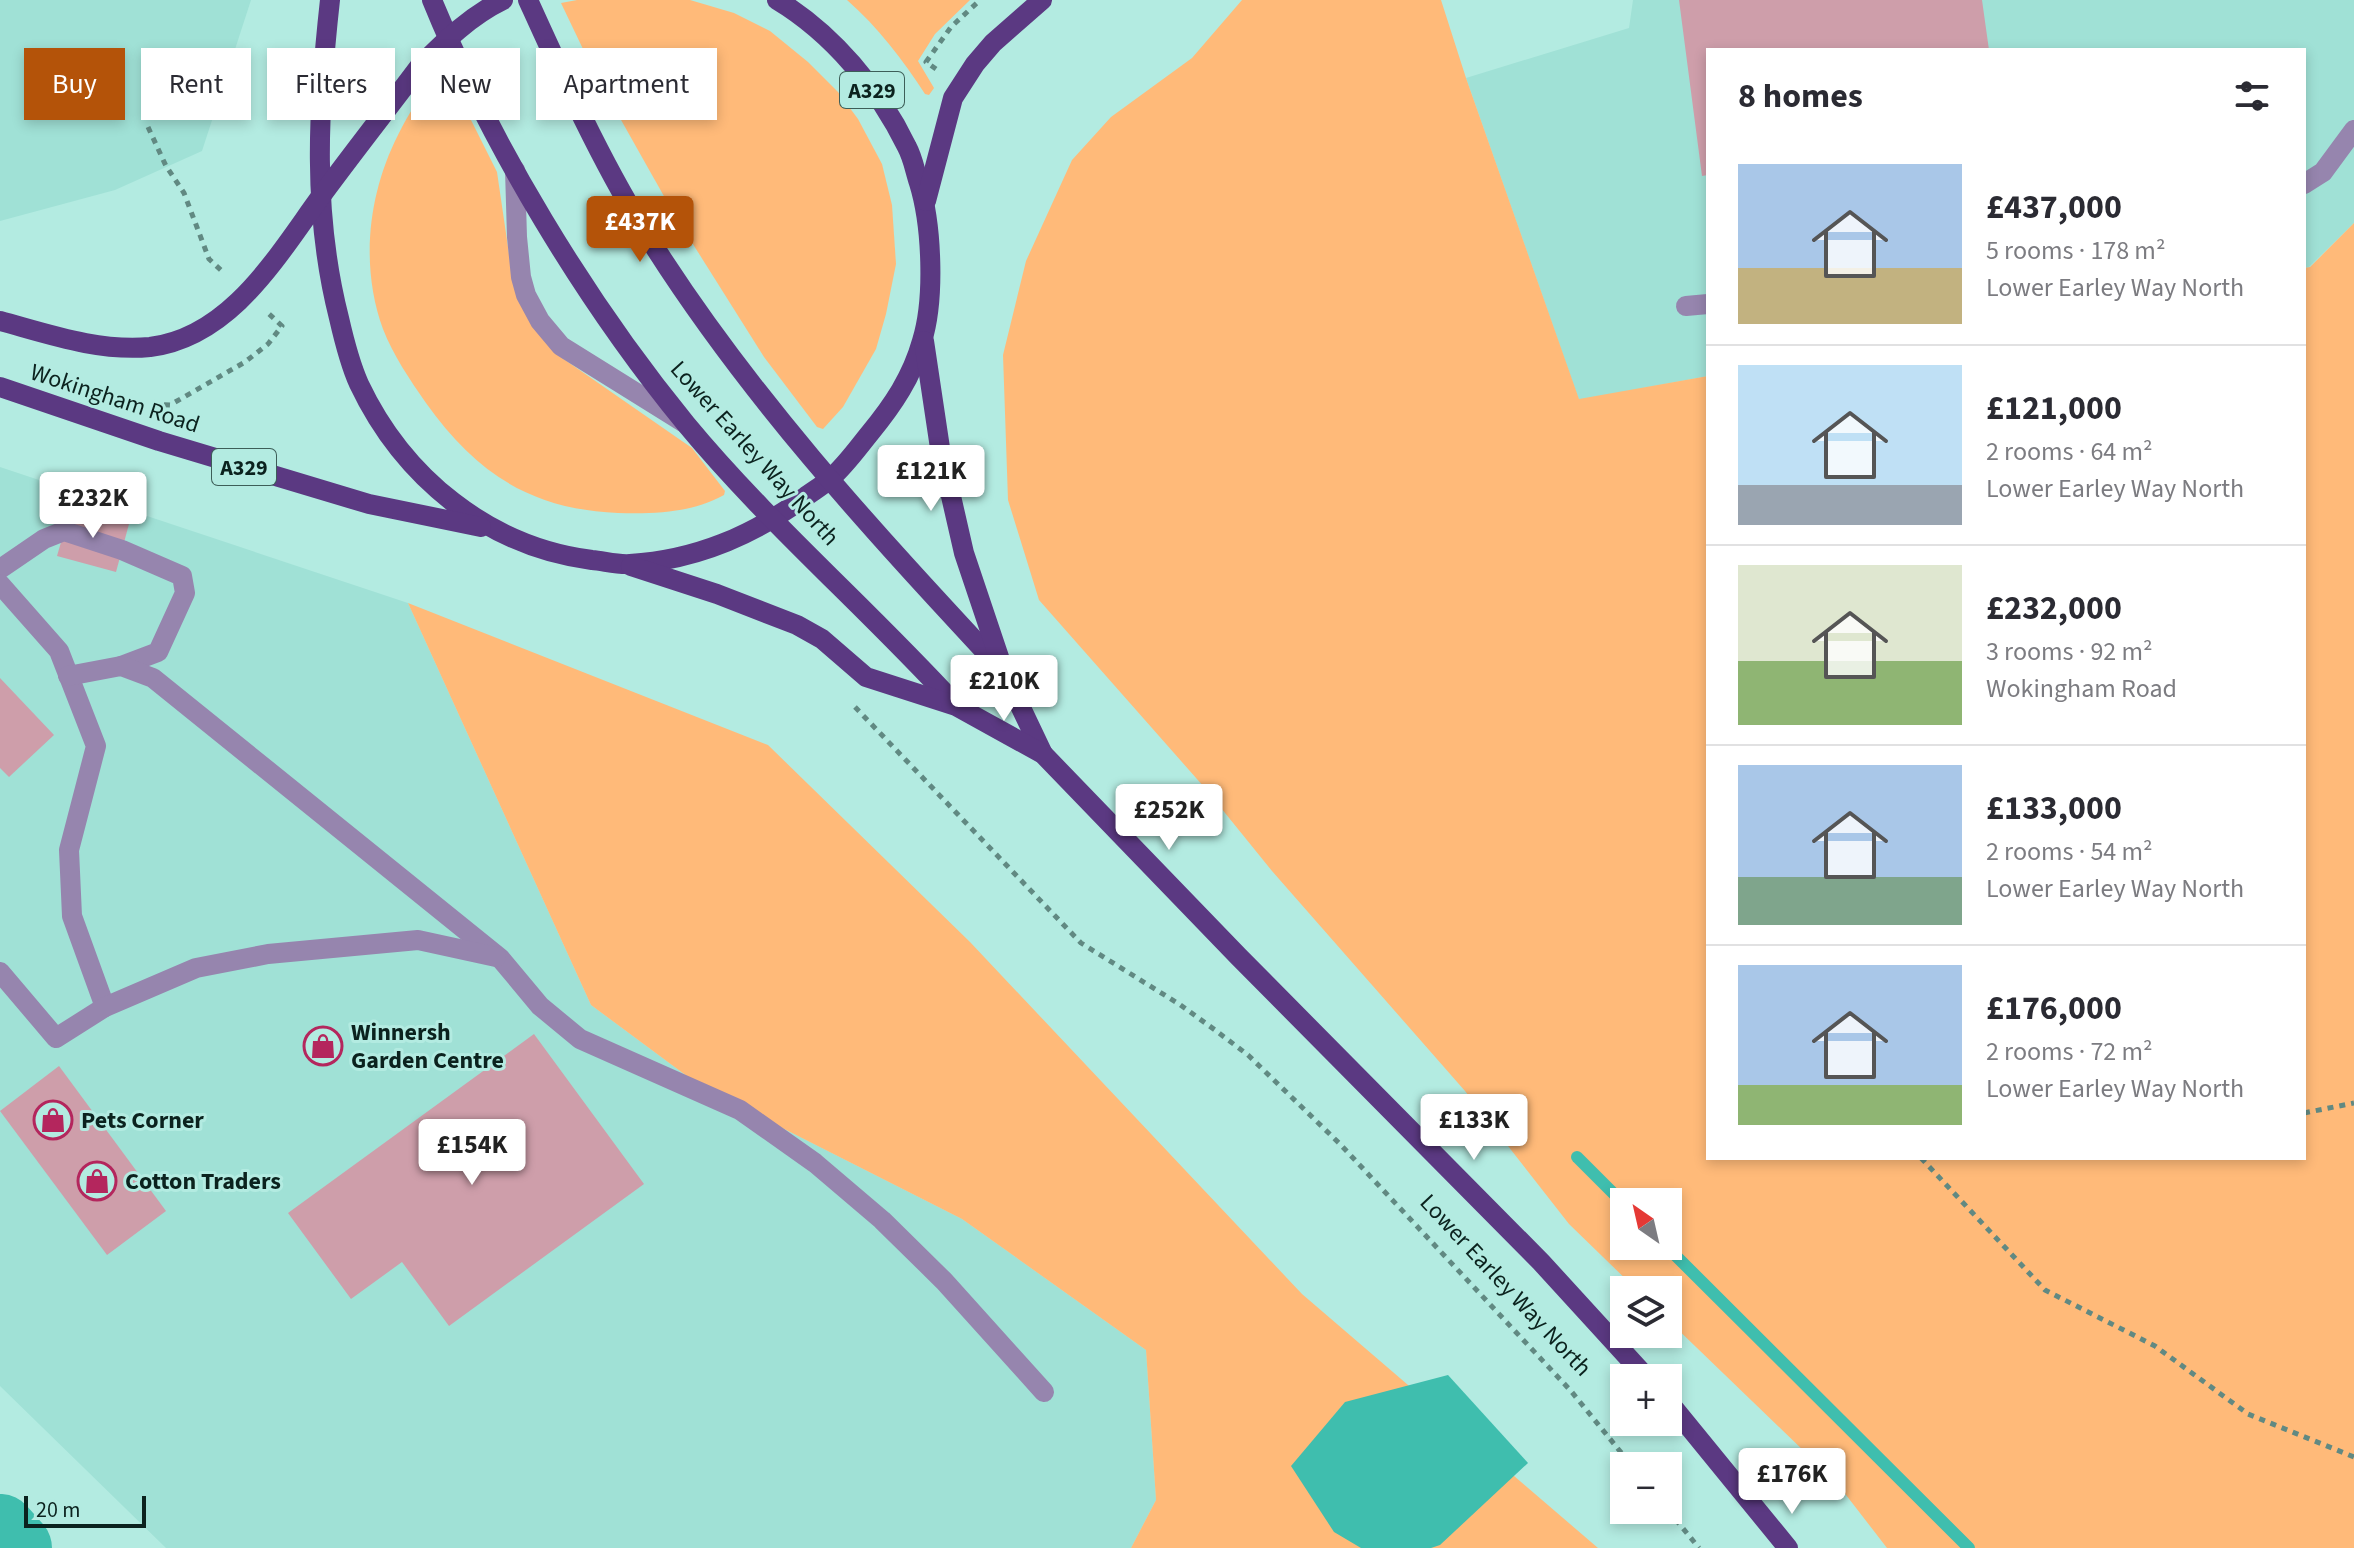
<!DOCTYPE html>
<html lang="en">
<head>
<meta charset="utf-8">
<style>
	:root { --surface:#fff; --page:#f7f7f7; --text:#2b2b33; --muted:#7c7c81; --line:#e1e1e2; --accent:#b45309 }
	body { margin:0; font-family:"Source Sans 3",sans-serif; background:var(--page); color:var(--text); height:100vh; display:flex; flex-direction:column; font-size:30px; white-space:nowrap }
	* { box-sizing:border-box; margin:0 }
	p { font-size:26px; color:var(--muted) }
	.icon { flex:none; width:44px; height:44px; fill:none; stroke:currentColor; stroke-width:2; stroke-linecap:round; stroke-linejoin:round }
	.map { position:relative; flex:1; overflow:hidden }
	.sheet { position:absolute; left:1706px; top:48px; width:600px; height:1112px; display:flex; flex-direction:column; background:var(--surface); border-radius:0px; box-shadow:0 4px 12px #0003 }
	.sheet>* { flex:none }
	.guide { position:absolute; left:24px; top:48px; width:760px; height:72px; display:flex; gap:16px }
	.needle { width:52px; rotate:326deg }
	.controls { position:absolute; left:1610px; top:1188px; display:grid; gap:16px }
	.controls a { display:grid; place-items:center; width:72px; height:72px; border-radius:0px; background:var(--surface); box-shadow:0 4px 12px #0003; font-size:40px }
	.scale { position:absolute; left:24px; bottom:20px; width:122px; box-sizing:border-box; padding-left:8px; border:4px solid #0b221e; border-top:0; font-size:22px; line-height:28px; white-space:nowrap; color:#0b221e; -webkit-text-stroke:6px #b3ebe1; paint-order:stroke }
	.price { position:absolute; translate:-50% -68px; padding:0 18px; border-radius:8px; background:#fff; color:#222; font-size:26px; line-height:52px; filter:drop-shadow(0 2px 4px #0008) }
	.price::after { content:''; position:absolute; left:50%; top:48px; width:24px; height:18px; margin-left:-12px; background:inherit; clip-path:polygon(0 0,100% 0,50% 100%) }
	.price.selected { background:var(--accent); color:#fff }
	ul { padding:0; list-style:none }
	li { display:flex; align-items:center; gap:24px; height:200px; padding:0 32px }
	li+li { border-top:2px solid var(--line) }
	li span { display:grid; place-items:center; flex:none; width:224px; height:160px; border-radius:0px; color:#555 }
	li>.icon { margin-inline-start:auto }
	span .icon { width:96px; height:96px; fill:#fffc; stroke-width:1 }
	li b { font-size:34px }
	h2 { display:flex; justify-content:space-between; align-items:center; height:96px; padding:0 32px; font-size:34px }
	.tag { padding:0 28px; border-radius:0px; background:var(--surface); box-shadow:0 4px 12px #0003; font-size:28px; line-height:72px }
	.tag.selected { background:var(--accent); color:#fff }
	.map>svg:first-child { display:block }
	.built { fill:#a0e1d6 }
	.green { fill:#ffba79; fill-rule:evenodd }
	.water { fill:#3fbeae }
	.lines { fill:none; stroke-linecap:round; stroke-linejoin:round }
	.stream { stroke:#3fbeae; stroke-width:12 }
	.river { stroke:#3fbeae; stroke-width:72 }
	.building { fill:#ce9eaa }
	.path { stroke:#618982; stroke-width:5; stroke-dasharray:6 6; stroke-linecap:butt }
	.minor { stroke:#9685ae; stroke-width:20 }
	.major { stroke:#5b3982; stroke-width:20 }
	.labels { text-anchor:middle; stroke-width:6; stroke-linejoin:round; paint-order:stroke }
	.shield { fill:#b3ebe1; stroke:#3d5e58; stroke-width:2 }
	.shield-label { font-size:22px; font-weight:bold; fill:#0b221e }
	.street-label { font-size:24px; fill:#0b221e; stroke:#b3ebe1 }
	.poi-label { font-size:24px; font-weight:bold; fill:#0b221e; stroke:#b3ebe1; text-anchor:start }
</style>
</head>
<body>
<div class="map">
<svg width="2354" height="1548" viewBox="0 0 2354 1548">
	<rect width="100%" height="100%" fill="#b3ebe1"/>
	<g class="built">
		<polygon points="0,0 251,0 202,151 115,190 0,221"/>
		<polygon points="1633,0 2354,0 2354,223 2309,267 2304,268 2304,50 1708,50 1708,376 1579,400 1466,78 1629,28"/>
		<polygon points="0,467 408,603 591,1005 703,1088 962,1219 1146,1350 1156,1500 1131,1548 166,1548 0,1386"/>
	</g>
	<g class="green">
		<polygon points="577,0 690,0 734,13 770,31 808,62 838,92 858,119 882,164 892,205 896,264 886,314 876,349 843,407 823,429 817,427 764,357 674,214 594,72 561,3"/>
		<path d="M 847,0 L 970,0 L 935,34 L 918,61 L 934,88 L 929,95 L 925,94 C 903,60 878,27 847,0 Z"/>
		<path d="M 1242,0 L 1441,0 L 1466,78 L 1579,399 L 1708,376 L 1708,1158 L 2304,1158 L 2304,268 L 2310,267 L 2354,223 L 2354,1548 L 1887,1548 L 1836,1482 L 1668,1320 L 1668,1290 L 1637,1290 L 1569,1224 L 1465,1091 L 1272,871 L 1204,787 L 1039,600 L 1008,500 L 1003,355 L 1026,261 L 1072,160 L 1111,117 L 1192,58 ZM 1624,1202 L 1668,1202 L 1668,1246 L 1624,1246 Z"/>
		<path d="M 444,71 L 447,72 L 497,172 L 514,288 L 555,353 L 692,448 L 725,491 L 724,495 C 691,513 654,514 618,513 C 530,509 476,473 426,403 C 410,380 393,355 383,329 C 360,266 368,194 398,135 C 410,111 424,88 444,71 Z"/>
		<polygon points="408,603 768,745 970,942 1302,1294 1598,1548 1131,1548 1156,1500 1146,1350 962,1219 703,1088 591,1005"/>
	</g>
	<polygon class="water" points="1448,1375 1528,1463 1440,1545 1431,1548 1361,1548 1334,1532 1291,1466 1345,1402"/>
	<g class="lines">
		<g class="stream">
			<polyline points="1577,1157 1624,1204"/>
			<polyline points="1666,1246 1969,1548"/>
		</g>
		<polyline class="river" points="0,1530 16,1548"/>
	</g>
	<g class="building">
		<polygon points="1679,0 1982,0 1989,50 1708,50 1708,175 1702,176"/>
		<polygon points="71,508 129,524 116,572 57,556"/>
		<polygon points="0,678 54,735 9,777 0,768"/>
		<polygon points="534,1034 644,1184 449,1326 402,1262 351,1299 288,1213"/>
		<polygon points="59,1066 166,1211 107,1255 0,1111"/>
	</g>
	<g class="lines">
		<g class="path">
			<polyline points="936,69 926,62 951,27 980,0"/>
			<polyline points="148,127 166,166 184,193 209,259 224,273"/>
			<polyline points="152,404 170,405 245,362 268,344 282,326 267,312"/>
			<polyline points="855,707 1081,943 1179,1004 1215,1030 1248,1055 1340,1144 1571,1391 1632,1466"/>
			<polyline points="2304,1113 2354,1103"/>
			<polyline points="1921,1158 2045,1290 2155,1346 2248,1414 2354,1457"/>
			<polyline points="1668,1510 1699,1548"/>
		</g>
		<g class="minor">
			<polyline points="515,170 517,237 521,277 526,295 540,321 561,346 683,422"/>
			<polyline points="2304,184 2323,172 2354,130"/>
			<polyline points="1686,306 1708,304"/>
			<polyline points="0,569 44,539 64,531 122,550 182,576 185,593 158,652 121,666"/>
			<polyline points="0,584 59,651 96,746 69,850 72,916 105,1007"/>
			<polyline points="68,676 121,666 153,678 500,958 540,1006 580,1039 740,1110 815,1163 882,1220 944,1281 1044,1392"/>
			<polyline points="0,972 56,1038 105,1007 196,968 268,954 418,940 496,957"/>
		</g>
		<g class="major">
			<path d="M 330,0 C 318,108 312,212 339,318 C 344,340 350,364 359,384 C 403,477 488,547 592,560 C 604,561 617,565 630,564 C 696,560 752,536 805,497 C 813,491 822,486 830,479 C 845,466 857,449 870,433 C 893,405 912,377 922,341 C 935,299 932,225 919,183 C 915,171 913,158 907,147 C 879,89 832,33 777,0"/>
			<path d="M 432,0 C 491,145 586,302 686,424 C 768,523 867,608 954,703"/>
			<path d="M 528,0 C 563,77 598,155 642,227 C 743,391 873,531 1004,672"/>
			<polyline points="926,201 953,98 975,64 993,43 1042,0"/>
			<path d="M 0,321 C 48,334 99,352 150,347 C 230,337 276,258 319,199 C 352,154 386,111 419,67 C 445,41 470,16 503,0"/>
			<polyline points="924,341 940,448 964,553 1004,672 1043,754"/>
			<polyline points="0,387 159,441 369,504 481,527"/>
			<polyline points="631,566 717,594 797,625 822,639 866,677 956,706 1043,754 1239,957 1541,1262 1647,1378"/>
			<polyline points="1668,1401 1788,1548"/>
		</g>
	</g>
	<defs>
		<symbol id="shop-ring" viewBox="-11 -11 22 22"><circle r="9.5" fill="#b3ebe1" stroke="#b4265d" stroke-width="1.5"/><path d="M-5-2.5h2.3a2.7 3.5 0 0 1 5.4 0H5L5.5 6h-11ZM-1.5-2.5h3a1.5 2.3 0 0 0-3 0Z" fill="#b4265d"/></symbol>
	</defs>
	<g fill-rule="evenodd">
		<use href="#shop-ring" x="301" y="1024" width="44" height="44"/>
		<use href="#shop-ring" x="31" y="1098" width="44" height="44"/>
		<use href="#shop-ring" x="75" y="1159" width="44" height="44"/>
	</g>
	<g class="labels">
		<g class="shield">
			<rect x="840" y="72" width="64" height="36" rx="6"/>
			<rect x="212" y="449" width="64" height="36" rx="6"/>
		</g>
		<g class="shield-label">
			<text x="872" y="98">A329</text>
			<text x="244" y="475">A329</text>
		</g>
		<g class="street-label">
			<text transform="translate(115 398) rotate(18)" y="8">Wokingham Road</text>
			<text transform="translate(755 453) rotate(48)" y="8">Lower Earley Way North</text>
			<text transform="translate(1506 1285) rotate(47)" y="8">Lower Earley Way North</text>
		</g>
		<g class="poi-label">
			<text x="351" y="1040">Winnersh<tspan x="351" dy="28">Garden Centre</tspan></text>
			<text x="81" y="1128">Pets Corner</text>
			<text x="125" y="1189">Cotton Traders</text>
		</g>
	</g>
</svg>
<div class="controls">
<a><svg class="needle" viewBox="-14 -14 28 28"><path d="M0-13l5 13h-10z" fill="#e53935"/><path d="M0 13l5-13h-10z" fill="#7c7c81"/></svg></a>
<a><svg class="icon" aria-label="layers" viewBox="0 0 24 24"><path d="M12 4l9 5-9 5-9-5zM3 14l9 5 9-5"/></svg></a>
<a>+</a>
<a>−</a>
</div>
<div class="scale">20 m</div>
<b class="price selected" style="left:640px;top:264px">£437K</b>
<b class="price" style="left:931px;top:513px">£121K</b>
<b class="price" style="left:93px;top:540px">£232K</b>
<b class="price" style="left:1004px;top:723px">£210K</b>
<b class="price" style="left:1169px;top:852px">£252K</b>
<b class="price" style="left:1474px;top:1162px">£133K</b>
<b class="price" style="left:472px;top:1187px">£154K</b>
<b class="price" style="left:1792px;top:1516px">£176K</b>
<div class="guide">
<a class="tag selected">Buy</a>
<a class="tag">Rent</a>
<a class="tag">Filters</a>
<a class="tag">New</a>
<a class="tag">Apartment</a>
</div>
<section class="sheet">
<h2>8 homes<svg class="icon" aria-label="filters" viewBox="0 0 24 24"><path d="M4 7h16M4 17h16"/><circle cx="9" cy="7" r="2"/><circle cx="15" cy="17" r="2"/></svg></h2>
<ul>
<li><span style="background:linear-gradient(#a9c7e8 65%,#c2b280 0)"><svg class="icon" aria-label="home" viewBox="0 0 24 24"><path d="M3 11l9-7 9 7M6 9v11h12V9"/></svg></span><div><b>£437,000</b><p>5 rooms · 178 m²</p><p>Lower Earley Way North</p></div></li>
<li><span style="background:linear-gradient(#bfe0f5 75%,#9aa5b1 0)"><svg class="icon" aria-label="home" viewBox="0 0 24 24"><path d="M3 11l9-7 9 7M6 9v11h12V9"/></svg></span><div><b>£121,000</b><p>2 rooms · 64 m²</p><p>Lower Earley Way North</p></div></li>
<li><span style="background:linear-gradient(#dfe7d0 60%,#8fb573 0)"><svg class="icon" aria-label="home" viewBox="0 0 24 24"><path d="M3 11l9-7 9 7M6 9v11h12V9"/></svg></span><div><b>£232,000</b><p>3 rooms · 92 m²</p><p>Wokingham Road</p></div></li>
<li><span style="background:linear-gradient(#a9c7e8 70%,#7fa58c 0)"><svg class="icon" aria-label="home" viewBox="0 0 24 24"><path d="M3 11l9-7 9 7M6 9v11h12V9"/></svg></span><div><b>£133,000</b><p>2 rooms · 54 m²</p><p>Lower Earley Way North</p></div></li>
<li><span style="background:linear-gradient(#a9c7e8 75%,#8fb573 0)"><svg class="icon" aria-label="home" viewBox="0 0 24 24"><path d="M3 11l9-7 9 7M6 9v11h12V9"/></svg></span><div><b>£176,000</b><p>2 rooms · 72 m²</p><p>Lower Earley Way North</p></div></li>
</ul>
</section>
</div>
</body>
</html>
